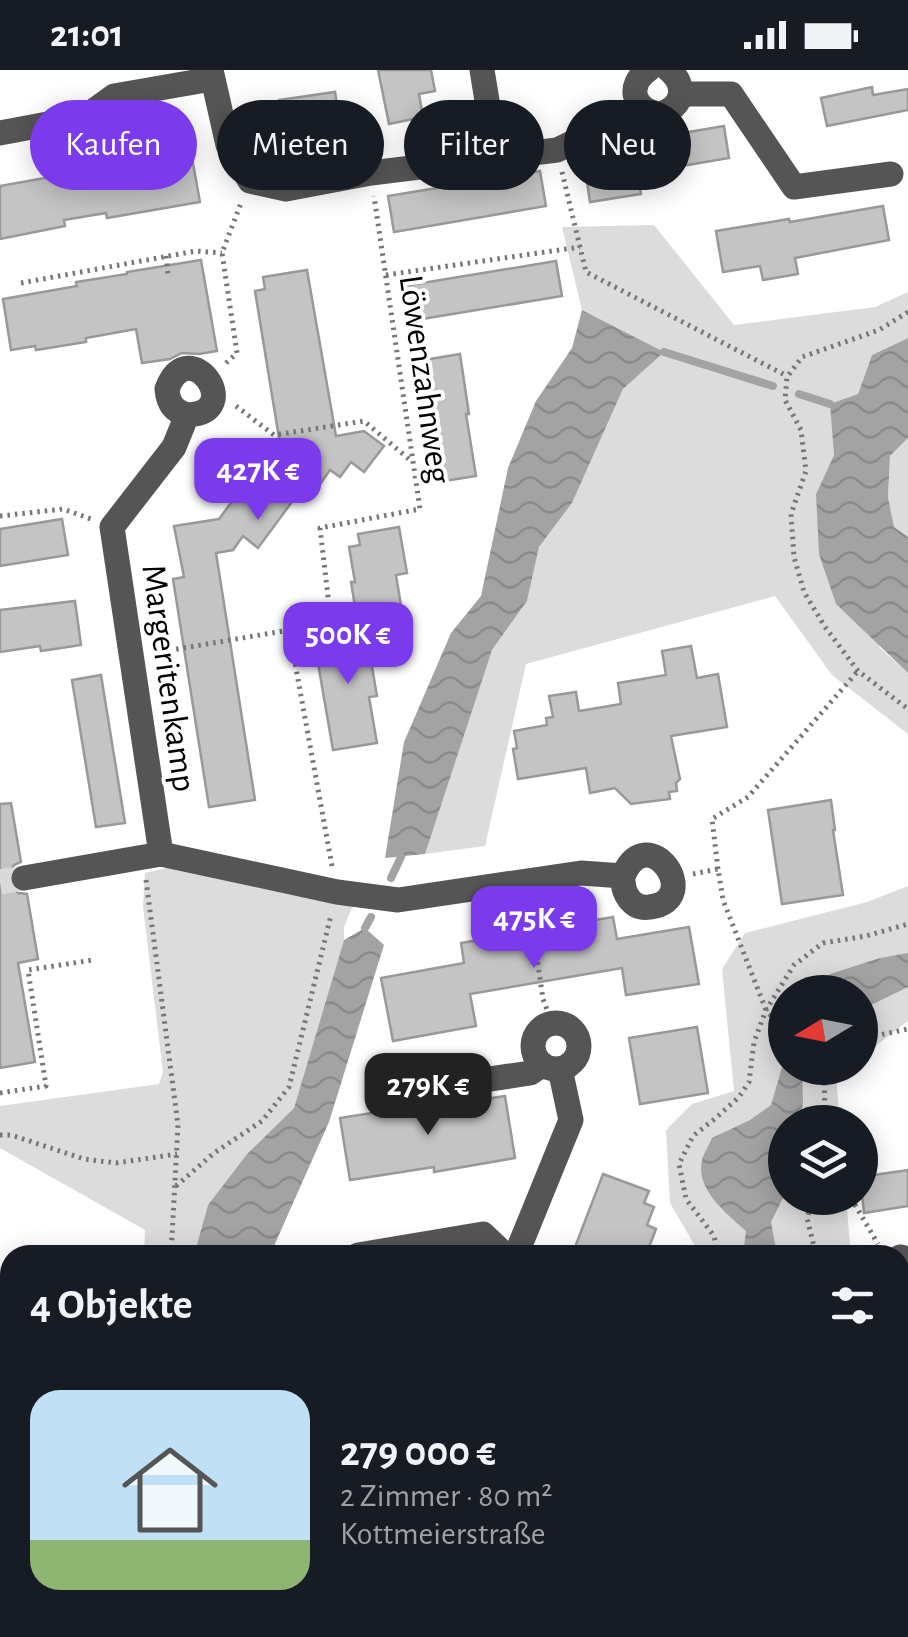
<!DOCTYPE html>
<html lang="de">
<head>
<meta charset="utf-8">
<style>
	:root { --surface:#171b24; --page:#242831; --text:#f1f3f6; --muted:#9ea1a6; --line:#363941; --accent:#7c3aed }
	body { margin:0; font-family:"Alegreya Sans",sans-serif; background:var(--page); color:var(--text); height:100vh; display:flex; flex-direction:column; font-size:38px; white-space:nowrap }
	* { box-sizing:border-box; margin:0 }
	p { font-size:32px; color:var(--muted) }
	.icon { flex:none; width:55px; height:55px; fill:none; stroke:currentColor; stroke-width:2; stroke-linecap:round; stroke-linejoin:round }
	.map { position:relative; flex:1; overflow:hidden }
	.details { position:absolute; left:0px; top:1175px; width:910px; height:392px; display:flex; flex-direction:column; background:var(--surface); border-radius:30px 30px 0 0; box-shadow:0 5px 25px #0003 }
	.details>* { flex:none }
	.guide { position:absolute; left:30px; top:30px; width:850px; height:90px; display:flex; gap:20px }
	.needle { width:65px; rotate:260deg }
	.controls { position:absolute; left:768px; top:905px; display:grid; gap:20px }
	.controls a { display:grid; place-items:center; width:110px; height:110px; border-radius:50%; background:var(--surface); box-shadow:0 5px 25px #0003; font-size:50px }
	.price { position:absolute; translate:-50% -85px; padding:0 22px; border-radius:20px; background:var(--accent); color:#fff; font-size:32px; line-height:65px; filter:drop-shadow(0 2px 5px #0008) }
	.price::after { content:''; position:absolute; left:50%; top:60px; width:30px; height:22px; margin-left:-15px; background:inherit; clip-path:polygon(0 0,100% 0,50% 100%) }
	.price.active { background:#222; color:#fff }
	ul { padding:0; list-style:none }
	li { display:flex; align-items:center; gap:30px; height:250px; padding:0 30px }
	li+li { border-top:2px solid var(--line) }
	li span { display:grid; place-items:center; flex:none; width:280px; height:200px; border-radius:30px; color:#555 }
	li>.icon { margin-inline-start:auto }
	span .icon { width:120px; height:120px; fill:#fffc; stroke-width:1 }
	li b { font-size:42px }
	h2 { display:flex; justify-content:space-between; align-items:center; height:120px; padding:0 30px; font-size:42px }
	.pill { padding:0 35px; border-radius:45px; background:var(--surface); box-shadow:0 5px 25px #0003; font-size:35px; line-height:90px }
	.pill.active { background:var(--accent); color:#fff }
	.status { display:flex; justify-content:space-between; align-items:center; height:70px; padding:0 50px; background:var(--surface); direction:ltr }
	.status svg { height:28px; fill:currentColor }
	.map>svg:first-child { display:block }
	.green { fill:#dcdcdc }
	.water { fill:url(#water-waves) }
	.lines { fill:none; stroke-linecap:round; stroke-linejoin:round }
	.stream { stroke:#a3a3a3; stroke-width:8 }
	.building { fill:#c4c4c4; stroke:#999; stroke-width:2.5 }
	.minor-tunnel { stroke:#d9d9d9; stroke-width:25; stroke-dasharray:25 12; stroke-linecap:butt }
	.path { stroke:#777; stroke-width:5; stroke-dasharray:2.5 5; stroke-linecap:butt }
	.minor { stroke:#555; stroke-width:25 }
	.labels { text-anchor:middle; stroke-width:8; stroke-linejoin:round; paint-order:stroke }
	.street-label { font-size:35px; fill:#000; stroke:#fff }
</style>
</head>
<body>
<div class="status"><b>21:01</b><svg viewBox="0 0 49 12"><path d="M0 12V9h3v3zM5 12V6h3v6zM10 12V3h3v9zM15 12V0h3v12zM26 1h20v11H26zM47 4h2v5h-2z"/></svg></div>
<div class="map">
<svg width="908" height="1567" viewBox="0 0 908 1567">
	<defs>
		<pattern id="water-waves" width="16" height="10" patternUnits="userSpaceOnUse" patternTransform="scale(2.5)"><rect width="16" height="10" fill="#a3a3a3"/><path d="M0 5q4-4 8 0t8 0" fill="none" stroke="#8b8b8b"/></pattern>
	</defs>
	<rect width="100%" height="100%" fill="#fff"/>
	<g class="green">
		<polygon points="654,155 734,255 875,237 908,222 908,268 872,285 858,324 831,335 834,385 816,424 880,578 908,603 908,664 832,605 775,526 526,594 485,776 425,784 451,694 492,580 527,531 539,477 572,433 623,319 663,282 582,240 562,157"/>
		<polygon points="908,368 908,467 894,458 888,427 890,386"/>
		<polygon points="179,795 354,833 344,857 344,870 294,1038 247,1084 208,1135 194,1185 144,1185 145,1160 0,1078 0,1036 159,1014 163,1002 143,837 145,803"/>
		<polygon points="908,816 908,951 860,988 860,922 785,922 785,998 848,998 836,1007 840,1052 785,1052 785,1128 846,1128 851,1185 697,1185 698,1181 670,1133 666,1060 692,1034 734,1021 722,899 745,863 867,832"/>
		<polygon points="541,1558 675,1558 670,1567 538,1567"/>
	</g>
	<g class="water">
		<polygon points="582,240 664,282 623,319 572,433 539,477 527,531 492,580 425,784 385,788 404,672 451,563 481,526 508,398 536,331 572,278"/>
		<polygon points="908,268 908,368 890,386 888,427 894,457 908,467 908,603 836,534 819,484 816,424 834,385 830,334 858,324 872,285"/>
		<polygon points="365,858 384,875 329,1052 270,1185 194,1185 208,1135 247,1084 294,1038 344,870"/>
		<polygon points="908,883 908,917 869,936 860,938 860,922 811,922 830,904 880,888"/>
		<path d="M 785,987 L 785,998 L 802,998 L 803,1032 L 800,1052 L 785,1052 L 785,1124 L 771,1152 L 777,1185 L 743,1185 L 746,1161 C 727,1144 695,1119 702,1090 C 704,1083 709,1075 712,1068 L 750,1050 L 771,1035 Z"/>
	</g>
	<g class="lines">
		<g class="stream">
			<polyline points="664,282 773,316"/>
			<polyline points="799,324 830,334"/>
			<polyline points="391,808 401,787"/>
			<polyline points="365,858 371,847"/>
		</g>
	</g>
	<g class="building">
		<polygon points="378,0 431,0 435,21 419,24 423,47 389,54"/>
		<polygon points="872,17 873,25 908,19 908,40 827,56 821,28"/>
		<polygon points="335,22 342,65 286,74 279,30"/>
		<polygon points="724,56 729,88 676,97 671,65"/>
		<polygon points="179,76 181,90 192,88 200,132 107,148 106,143 64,150 65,156 0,169 0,116 56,106 56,103 98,95 97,90"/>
		<polygon points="636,90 641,124 590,132 585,98"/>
		<polygon points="540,101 546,136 394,162 388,126"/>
		<polygon points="883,136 889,170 795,188 798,204 763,210 760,196 723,202 716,161 789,149 790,152"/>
		<polygon points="201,190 217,281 199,284 182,283 170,289 142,293 136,259 86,268 86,272 36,280 35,276 11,280 3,229 77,216 76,212 127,204 127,202"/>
		<polygon points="556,191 562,226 410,251 404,216"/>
		<polygon points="307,200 336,366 364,361 384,376 364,402 351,392 340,407 330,400 318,417 308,410 258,478 243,466 233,480 216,483 255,730 209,737 173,509 184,507 174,456 219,449 279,368 255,221 265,219 263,207"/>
		<polygon points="460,284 469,344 466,344 476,406 438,412 428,351 434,350 424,290"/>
		<polygon points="62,449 68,485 0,496 0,459"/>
		<polygon points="399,457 407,503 396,505 403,548 358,555 351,512 355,512 349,477 360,475 358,464"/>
		<polygon points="75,531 81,575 41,581 40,576 0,582 0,540"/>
		<polygon points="365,556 377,626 369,627 377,673 333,680 315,576 326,574 324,562"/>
		<polygon points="691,576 697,608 718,604 727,657 671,666 680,709 676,713 677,721 669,722 670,729 631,734 615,718 590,723 586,698 518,709 513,679 517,678 514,661 547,655 546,648 553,647 549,626 576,622 579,641 621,634 618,613 666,605 662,581"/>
		<polygon points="101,605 125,753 96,757 72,610"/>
		<polygon points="831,730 835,760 833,760 843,825 782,834 768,740"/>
		<polygon points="11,733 21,792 14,795 9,802 8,812 18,823 27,824 38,889 18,893 35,992 0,998 0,734"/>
		<polygon points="613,847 617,869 689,857 699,914 626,925 622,898 470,924 476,956 393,971 381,908 464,893 461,873"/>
		<polygon points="697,957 708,1023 640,1034 629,968"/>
		<polygon points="505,1026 515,1088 434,1102 434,1097 350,1110 340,1048 423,1035 424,1039"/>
		<polygon points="908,1100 908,1136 864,1143 860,1107"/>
		<polygon points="603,1104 649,1121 644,1133 654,1137 647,1155 656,1159 646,1185 572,1185"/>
	</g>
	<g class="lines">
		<polyline class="minor-tunnel" points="0,812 24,808"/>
		<g class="path">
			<polyline points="562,102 586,202 787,306"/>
			<polyline points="166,186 168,204"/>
			<polyline points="386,205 580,177"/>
			<polyline points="21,213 196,181 222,183"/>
			<polyline points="908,242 879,260 802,287 787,307 785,330 801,360 806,401 791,444 794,487 804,522 825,557 858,601 908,639"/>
			<polyline points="226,293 237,283 222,183 241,133"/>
			<polyline points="236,336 274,365 364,351 410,390"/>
			<polyline points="0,446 63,439 91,449"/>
			<polyline points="154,583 289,560"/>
			<polyline points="332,796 289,560 331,552 320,458 420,439 374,126"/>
			<polyline points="718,799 712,749 748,727 858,601"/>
			<polyline points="693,804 718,799 723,830 766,940 780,956 785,959"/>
			<polyline points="146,810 178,1055 171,1185"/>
			<polyline points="529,833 543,929 552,953"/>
			<polyline points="860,969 908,959"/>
			<polyline points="824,998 825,1052"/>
			<polyline points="0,1023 46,1016 28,900 93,890"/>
			<polyline points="0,1065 11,1065 84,1089 116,1093 177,1084"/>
			<polyline points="176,1116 214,1083 262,1051 289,1017 331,845"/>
			<polyline points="813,1128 807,1148 816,1185"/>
			<polyline points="851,1128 878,1174"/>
			<polyline points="28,1185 31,1175"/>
			<polyline points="718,1185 714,1166 686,1129 679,1094 693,1066 717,1047 739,1027 749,1012 754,972 766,940 794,895 823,873 866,866 908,854"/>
			<polyline points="0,1287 10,1250"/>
			<polyline points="0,1321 10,1324"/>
			<polyline points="900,1381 908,1379"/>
			<polyline points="900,1501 908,1500"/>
			<polyline points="760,1558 762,1567"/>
			<polyline points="564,1567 566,1558"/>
			<polyline points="655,1567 659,1558"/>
		</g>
		<g class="minor">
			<polyline points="211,0 228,75 250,111 286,119 371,103 557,80 643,39"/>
			<polyline points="482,0 496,86"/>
			<path d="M 648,0 C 626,16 633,40 660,44 C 684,37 687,15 669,0"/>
			<polyline points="681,24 731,24 794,117 891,104"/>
			<polyline points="0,63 85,47 114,26 212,9"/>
			<path d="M 161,784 L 112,457 L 174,377 L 187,345 C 247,343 189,261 167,319 C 168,333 173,341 187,345"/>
			<path d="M 24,808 L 161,784 L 337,822 L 398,830 L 581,803 L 623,806 C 622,822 631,840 650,837 C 705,830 648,747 623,806"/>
			<circle cx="556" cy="976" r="23"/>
			<polyline points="403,1022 530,1003 542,995"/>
			<polyline points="358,1185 483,1164 505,1185"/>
			<polyline points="516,1185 571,1050 560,999"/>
			<polyline points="900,1187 908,1189"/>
			<polyline points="902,1227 908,1249"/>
			<polyline points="119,1567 123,1558"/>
		</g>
	</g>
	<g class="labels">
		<g class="street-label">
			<text transform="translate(426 309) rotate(82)" y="12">Löwenzahnweg</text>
			<text transform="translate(170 608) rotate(82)" y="12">Margeritenkamp</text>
		</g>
	</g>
</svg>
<div class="controls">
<a><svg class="needle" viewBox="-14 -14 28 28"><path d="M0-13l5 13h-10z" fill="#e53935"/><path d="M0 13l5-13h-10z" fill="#9ea1a6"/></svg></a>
<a><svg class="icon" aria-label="layers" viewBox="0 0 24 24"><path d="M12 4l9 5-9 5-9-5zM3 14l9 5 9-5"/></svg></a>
</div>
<b class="price" style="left:258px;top:453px">427K €</b>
<b class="price" style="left:348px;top:617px">500K €</b>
<b class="price" style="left:534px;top:901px">475K €</b>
<b class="price active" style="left:428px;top:1068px">279K €</b>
<div class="guide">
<a class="pill active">Kaufen</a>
<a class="pill">Mieten</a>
<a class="pill">Filter</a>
<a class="pill">Neu</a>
</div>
<section class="details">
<h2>4 Objekte<svg class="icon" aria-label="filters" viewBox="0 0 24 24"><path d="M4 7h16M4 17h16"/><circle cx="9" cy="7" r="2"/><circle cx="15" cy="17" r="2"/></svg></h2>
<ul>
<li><span style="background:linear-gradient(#bfe0f5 75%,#8fb573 0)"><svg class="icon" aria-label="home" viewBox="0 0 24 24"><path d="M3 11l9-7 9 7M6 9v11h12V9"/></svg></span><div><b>279 000 €</b><p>2 Zimmer · 80 m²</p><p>Kottmeierstraße</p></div></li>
</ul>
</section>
</div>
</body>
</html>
